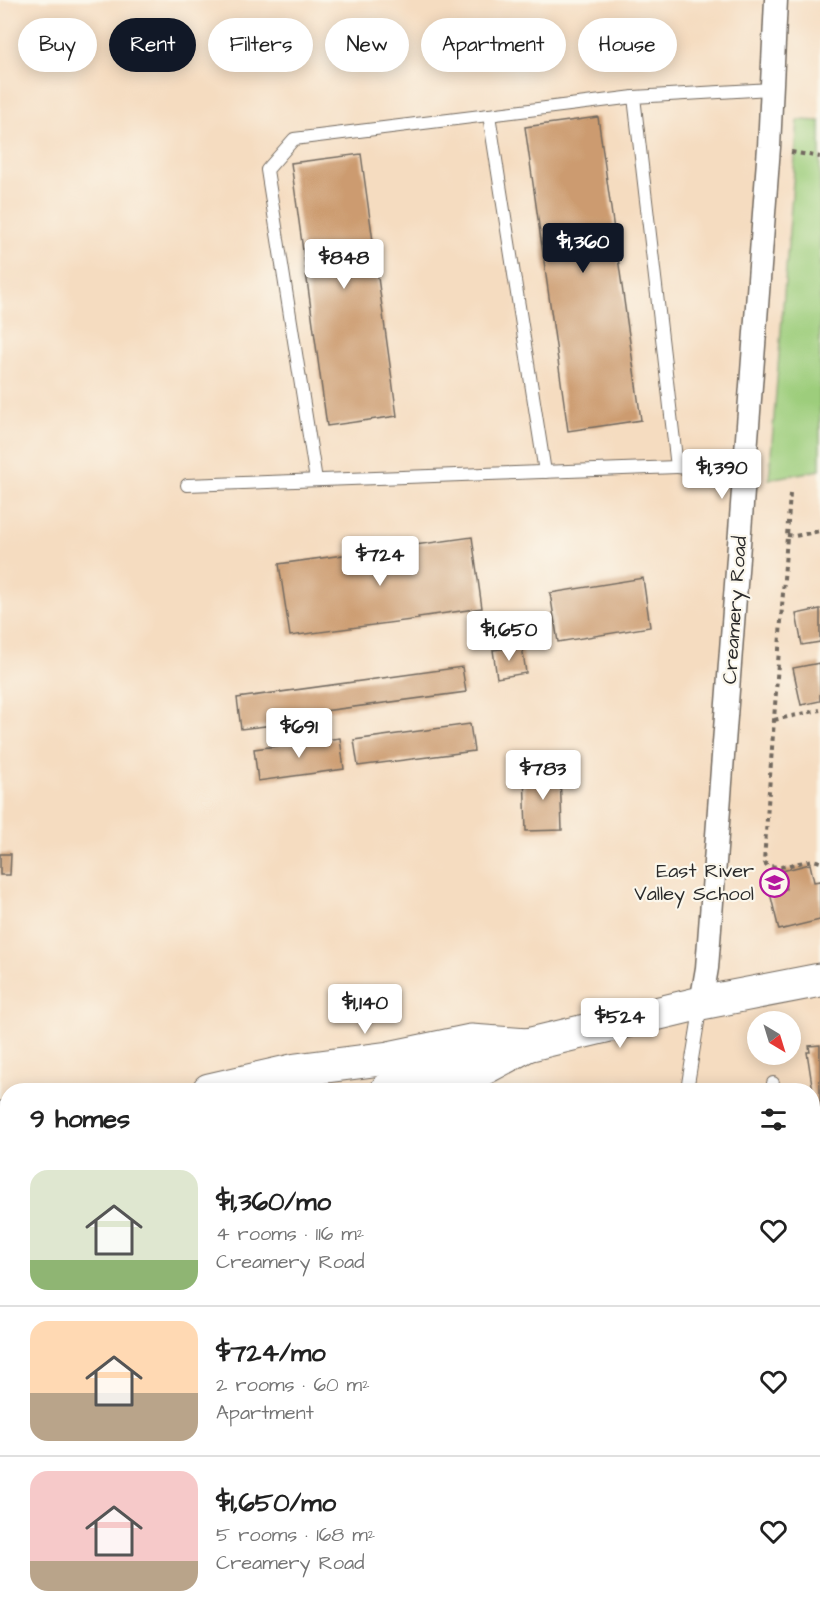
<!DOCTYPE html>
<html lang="en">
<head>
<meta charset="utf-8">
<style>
	:root { --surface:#fff; --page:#f2f2f2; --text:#222; --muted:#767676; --line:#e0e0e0; --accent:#111827 }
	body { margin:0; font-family:"Architects Daughter",sans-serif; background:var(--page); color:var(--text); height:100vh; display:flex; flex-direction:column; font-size:22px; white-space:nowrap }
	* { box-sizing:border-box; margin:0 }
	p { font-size:20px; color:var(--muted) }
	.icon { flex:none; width:33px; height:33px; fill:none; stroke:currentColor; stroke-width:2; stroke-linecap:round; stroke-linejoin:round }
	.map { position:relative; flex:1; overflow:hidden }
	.side { position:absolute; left:0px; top:1083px; width:820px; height:536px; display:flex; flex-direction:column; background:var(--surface); border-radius:24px 24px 0 0; box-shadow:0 3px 15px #0003 }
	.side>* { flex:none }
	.guide { position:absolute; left:18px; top:18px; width:784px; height:54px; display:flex; gap:12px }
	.needle { width:39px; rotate:142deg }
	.fabs { position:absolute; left:747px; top:1011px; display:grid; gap:12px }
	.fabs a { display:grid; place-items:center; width:54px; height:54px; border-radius:50%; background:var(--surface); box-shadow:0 3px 15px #0003; font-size:30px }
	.price { position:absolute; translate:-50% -51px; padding:0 14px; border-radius:6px; background:#fff; color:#222; font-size:20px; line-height:39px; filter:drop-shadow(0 2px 3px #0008) }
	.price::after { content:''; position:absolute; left:50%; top:36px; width:18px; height:14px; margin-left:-9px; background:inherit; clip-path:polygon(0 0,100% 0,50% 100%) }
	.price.selected { background:var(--accent); color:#fff }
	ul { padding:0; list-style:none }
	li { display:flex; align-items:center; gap:18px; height:150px; padding:0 30px }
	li+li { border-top:2px solid var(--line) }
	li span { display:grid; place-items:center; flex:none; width:168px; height:120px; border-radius:18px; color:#555 }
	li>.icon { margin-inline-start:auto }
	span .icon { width:72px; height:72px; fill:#fffc; stroke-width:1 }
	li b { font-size:26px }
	h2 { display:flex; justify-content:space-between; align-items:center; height:72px; padding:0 30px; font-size:26px }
	.pill { padding:0 21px; border-radius:27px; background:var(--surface); box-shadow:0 3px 15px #0003; font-size:21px; line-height:54px }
	.pill.selected { background:var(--accent); color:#fff }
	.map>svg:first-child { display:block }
	.green { fill:#9dcd7b; stroke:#647c53; stroke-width:1.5 }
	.water { fill:#58a8d2; stroke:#426a7e; stroke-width:1.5 }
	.building { fill:#cc9b70 }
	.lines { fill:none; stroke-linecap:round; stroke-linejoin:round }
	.lane-casing { stroke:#72695f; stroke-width:14 }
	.street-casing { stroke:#72695f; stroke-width:25 }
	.secondary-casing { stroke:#72695f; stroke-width:35 }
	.path { stroke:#72695f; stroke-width:4; stroke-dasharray:4.5 4.5; stroke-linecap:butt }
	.lane { stroke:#fff; stroke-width:12 }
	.street { stroke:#fff; stroke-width:22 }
	.secondary { stroke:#fff; stroke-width:33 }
	.labels { text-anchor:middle; stroke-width:4.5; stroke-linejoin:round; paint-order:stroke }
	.street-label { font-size:20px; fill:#2b2b2b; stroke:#fbf7ec }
	.poi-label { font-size:20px; fill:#2b2b2b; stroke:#fbf7ec; text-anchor:end }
</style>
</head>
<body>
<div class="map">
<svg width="820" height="1618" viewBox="0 0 820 1618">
	<rect width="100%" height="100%" fill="#fbf7ec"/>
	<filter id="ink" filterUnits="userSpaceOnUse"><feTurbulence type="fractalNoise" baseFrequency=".0167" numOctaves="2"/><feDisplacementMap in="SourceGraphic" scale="12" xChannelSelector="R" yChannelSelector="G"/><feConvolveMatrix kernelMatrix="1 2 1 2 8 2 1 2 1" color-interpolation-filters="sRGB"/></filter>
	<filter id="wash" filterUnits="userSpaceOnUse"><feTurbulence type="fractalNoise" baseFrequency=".008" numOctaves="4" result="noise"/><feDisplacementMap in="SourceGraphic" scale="24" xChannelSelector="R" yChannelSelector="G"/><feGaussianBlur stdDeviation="1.35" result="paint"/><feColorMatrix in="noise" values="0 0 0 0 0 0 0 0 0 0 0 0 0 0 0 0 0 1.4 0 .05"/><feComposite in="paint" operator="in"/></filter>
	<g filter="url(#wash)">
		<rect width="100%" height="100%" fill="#f5dcc0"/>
		<polygon class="green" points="798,120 820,121 820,470 769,479"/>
		<polygon class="water" points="229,1611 351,1611 351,1618 230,1618"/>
		<g id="blocks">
			<g class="building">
				<polygon points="598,117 641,420 568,431 525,127"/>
				<polygon points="361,154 397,416 327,426 291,163"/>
				<polygon points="472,537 482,608 418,617 419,619 290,636 279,564"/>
				<polygon points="643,578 650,627 558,642 550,593"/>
				<polygon points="820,609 820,642 802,645 796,614"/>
				<polygon points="522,646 526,673 497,678 493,650"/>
				<polygon points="820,663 820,701 801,705 793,668"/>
				<polygon points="462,667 466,692 272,718 273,725 241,729 237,698"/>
				<polygon points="470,724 474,751 358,766 354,740"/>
				<polygon points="340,738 344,769 258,781 254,749"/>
				<polygon points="560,771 562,830 526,831 524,772"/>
				<polygon points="0,854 11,854 10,875 0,875"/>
				<polygon points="810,864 814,882 820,881 820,920 779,930 770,893 786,889 782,871"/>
				<polygon points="820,1045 820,1117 817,1117 807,1052 810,1052 809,1046"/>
				<rect x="813" y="1220" width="7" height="72"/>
				<polygon points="441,1611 502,1611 501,1618 440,1618"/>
			</g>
		</g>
	</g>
	<g filter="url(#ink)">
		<use href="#blocks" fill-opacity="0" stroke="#72695f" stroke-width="1.5"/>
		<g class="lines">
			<defs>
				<g id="lane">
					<polyline points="489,115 545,472"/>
					<polyline points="744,474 677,467 634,97 772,89"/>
					<polyline points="316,480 267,170 294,139 634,97"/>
					<polyline points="187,485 677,467"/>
					<polyline points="773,1083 773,1090"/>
					<polyline points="687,1090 701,1004"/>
					<polyline points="813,1180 820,1182"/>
					<polyline points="813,1333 820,1329"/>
					<polyline points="0,1504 8,1503"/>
					<polyline points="596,1618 597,1611"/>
				</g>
				<polyline id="street" points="701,1003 707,968 769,147 776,0"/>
				<g id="secondary">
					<polyline points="209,1090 296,1070 389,1058 471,1041 527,1045"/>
					<polyline points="387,1090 477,1072 527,1045 701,1003 820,980"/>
					<polyline points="0,1118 8,1127"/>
					<polyline points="0,1236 8,1227"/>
					<polyline points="0,1455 8,1481"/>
					<polyline points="34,1611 36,1618"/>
				</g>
			</defs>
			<use href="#lane" class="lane-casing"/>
			<use href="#street" class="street-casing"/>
			<use href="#secondary" class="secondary-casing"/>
			<g class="path">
				<polyline points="791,152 820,157"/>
				<polyline points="790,494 764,861 767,866 781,867 813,860 820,862"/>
				<polyline points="787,535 795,536 820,531"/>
				<polyline points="774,720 820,710"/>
			</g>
			<use href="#lane" class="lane"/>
			<use href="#street" class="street"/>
			<use href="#secondary" class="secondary"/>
		</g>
	</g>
	<defs>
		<symbol id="school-ring" viewBox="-11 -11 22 22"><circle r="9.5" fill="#fbf7ec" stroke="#b5179e" stroke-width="1.5"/><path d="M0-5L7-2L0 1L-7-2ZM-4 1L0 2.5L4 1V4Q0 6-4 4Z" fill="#b5179e"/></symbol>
	</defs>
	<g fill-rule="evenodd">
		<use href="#school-ring" x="758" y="866" width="33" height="33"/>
	</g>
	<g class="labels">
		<g class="street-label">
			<text transform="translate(734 610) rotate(-86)" y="7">Creamery Road</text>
		</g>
		<g class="poi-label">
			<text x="754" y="877">East River<tspan x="754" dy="23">Valley School</tspan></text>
		</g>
	</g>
</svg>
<div class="fabs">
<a><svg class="needle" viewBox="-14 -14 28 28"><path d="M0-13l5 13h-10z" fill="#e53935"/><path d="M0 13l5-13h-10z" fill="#767676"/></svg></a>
</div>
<b class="price selected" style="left:583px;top:274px">$1,360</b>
<b class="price" style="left:344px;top:290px">$848</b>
<b class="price" style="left:722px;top:500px">$1,390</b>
<b class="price" style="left:380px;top:587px">$724</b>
<b class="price" style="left:509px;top:662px">$1,650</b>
<b class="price" style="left:299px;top:759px">$691</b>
<b class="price" style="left:543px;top:801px">$783</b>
<b class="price" style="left:365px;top:1035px">$1,140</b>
<b class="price" style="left:620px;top:1049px">$524</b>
<div class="guide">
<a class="pill">Buy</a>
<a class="pill selected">Rent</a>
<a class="pill">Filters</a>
<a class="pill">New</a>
<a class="pill">Apartment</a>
<a class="pill">House</a>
</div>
<section class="side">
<h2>9 homes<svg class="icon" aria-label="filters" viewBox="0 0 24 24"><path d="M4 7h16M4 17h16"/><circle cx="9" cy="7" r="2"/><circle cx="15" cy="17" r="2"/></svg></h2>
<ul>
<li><span style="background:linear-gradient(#dfe7d0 75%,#8fb573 0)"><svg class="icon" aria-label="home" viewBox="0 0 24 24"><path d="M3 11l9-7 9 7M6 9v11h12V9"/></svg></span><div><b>$1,360/mo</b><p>4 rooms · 116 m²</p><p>Creamery Road</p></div><svg class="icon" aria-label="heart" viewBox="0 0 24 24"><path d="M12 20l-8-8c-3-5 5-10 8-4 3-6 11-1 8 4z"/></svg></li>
<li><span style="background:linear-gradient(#ffd9b3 60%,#b9a48a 0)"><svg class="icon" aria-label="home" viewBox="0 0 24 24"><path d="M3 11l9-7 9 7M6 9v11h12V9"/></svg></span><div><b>$724/mo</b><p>2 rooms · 60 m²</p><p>Apartment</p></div><svg class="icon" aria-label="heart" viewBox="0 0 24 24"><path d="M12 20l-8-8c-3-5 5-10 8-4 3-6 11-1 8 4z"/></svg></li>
<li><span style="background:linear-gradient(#f6c9c9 75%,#b9a48a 0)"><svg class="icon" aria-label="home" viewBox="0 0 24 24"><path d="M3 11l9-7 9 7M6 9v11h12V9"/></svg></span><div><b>$1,650/mo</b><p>5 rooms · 168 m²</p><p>Creamery Road</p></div><svg class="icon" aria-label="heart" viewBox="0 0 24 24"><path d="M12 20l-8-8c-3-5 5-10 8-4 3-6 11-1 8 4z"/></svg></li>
</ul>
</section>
</div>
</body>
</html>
